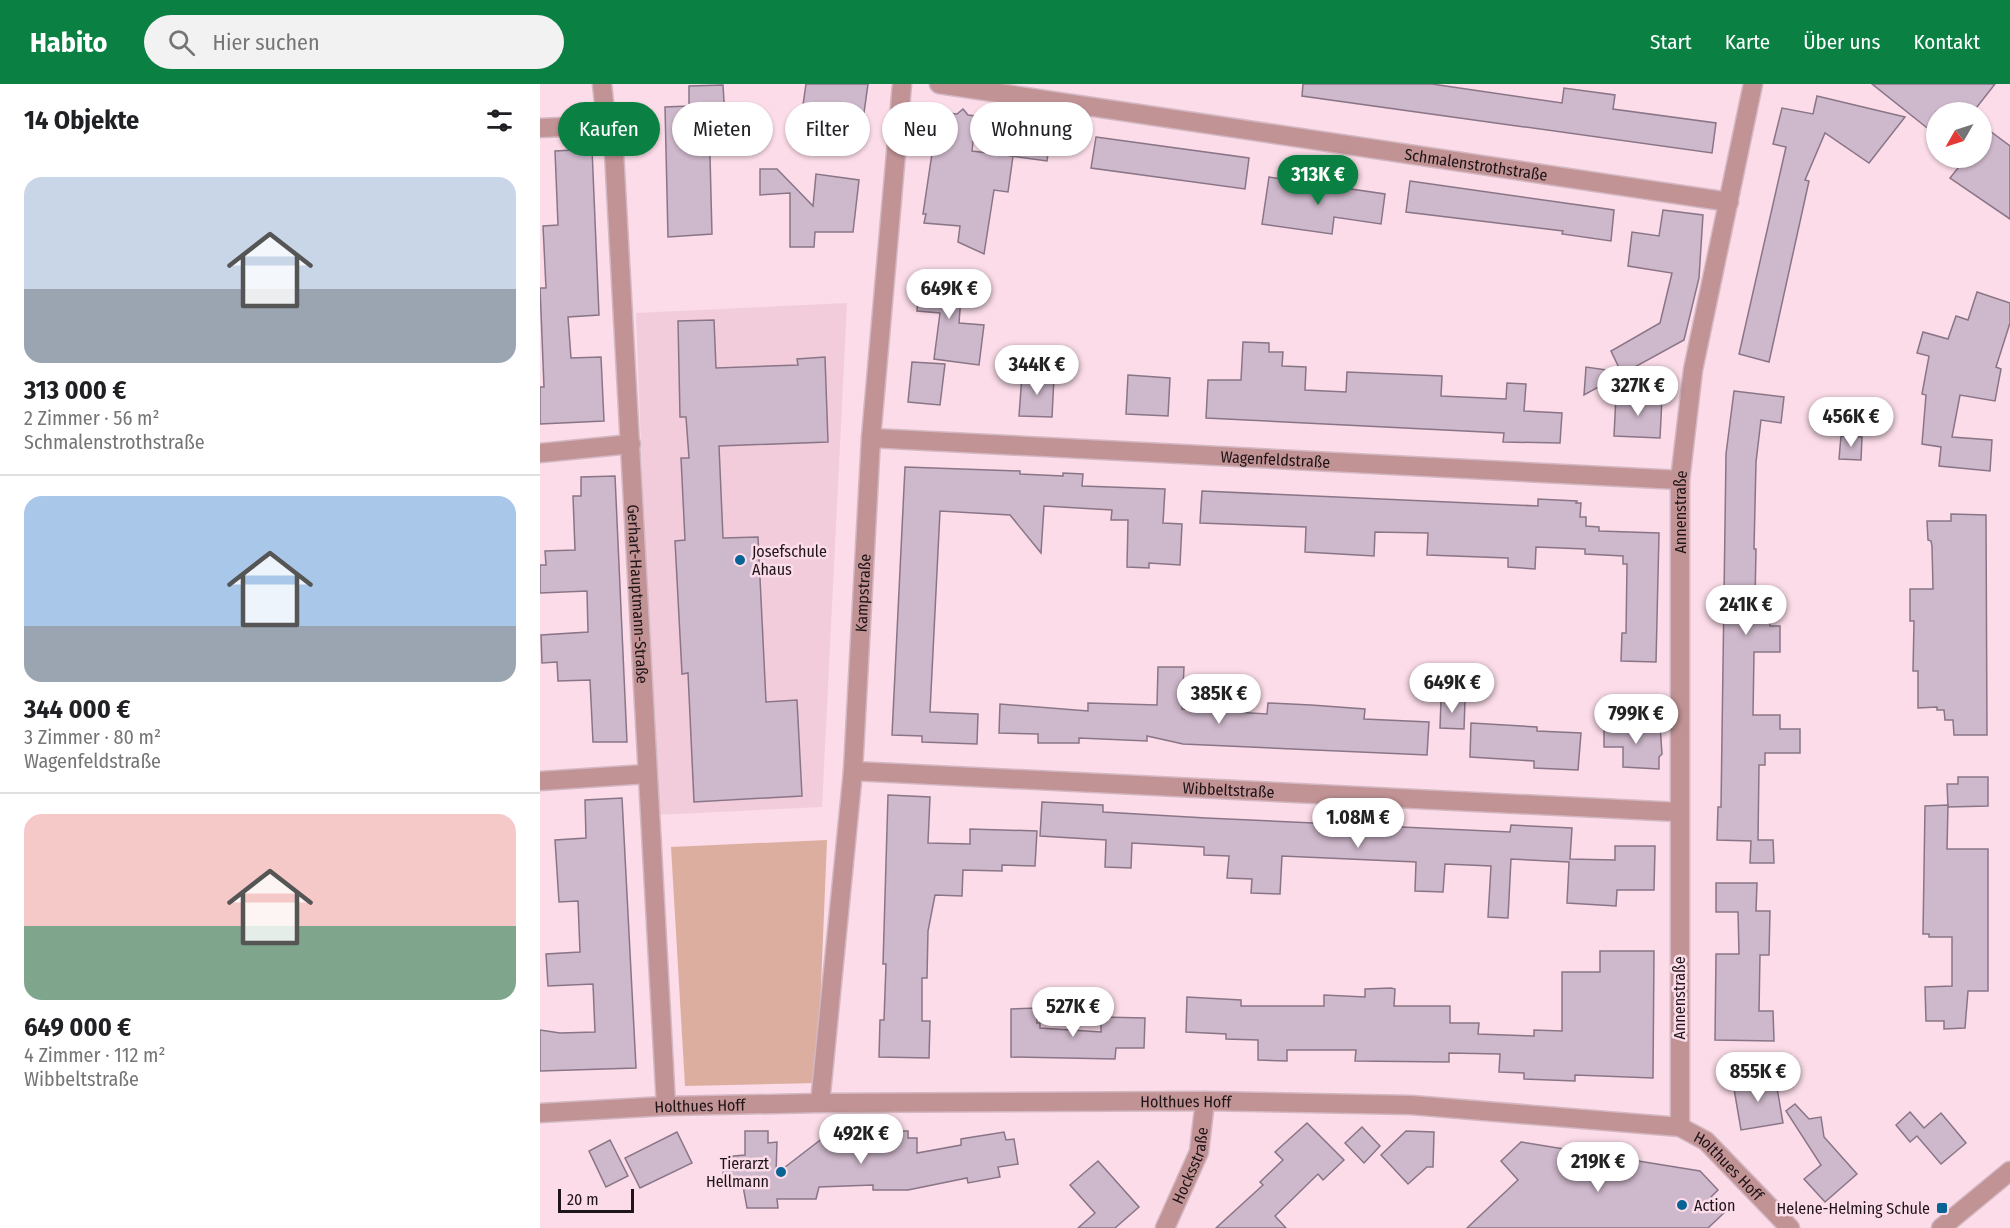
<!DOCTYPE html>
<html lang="de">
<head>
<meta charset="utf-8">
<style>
	:root { --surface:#fff; --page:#f2f2f2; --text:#202124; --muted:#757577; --line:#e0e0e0; --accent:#0b8043 }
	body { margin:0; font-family:"Fira Sans Condensed",sans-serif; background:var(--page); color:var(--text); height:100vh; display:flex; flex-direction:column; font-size:22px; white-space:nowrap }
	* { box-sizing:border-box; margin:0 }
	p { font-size:20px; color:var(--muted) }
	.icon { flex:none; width:33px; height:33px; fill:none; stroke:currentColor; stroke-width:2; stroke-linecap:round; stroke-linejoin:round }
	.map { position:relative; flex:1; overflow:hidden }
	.details { display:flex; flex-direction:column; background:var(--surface); width:540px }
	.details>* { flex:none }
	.banner { position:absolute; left:18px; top:18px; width:570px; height:54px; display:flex; gap:12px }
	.needle { width:39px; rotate:231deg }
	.buttons { position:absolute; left:1386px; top:18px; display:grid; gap:12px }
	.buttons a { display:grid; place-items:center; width:66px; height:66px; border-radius:50%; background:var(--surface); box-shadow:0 2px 4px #0004; font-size:30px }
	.scale { position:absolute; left:18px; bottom:15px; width:76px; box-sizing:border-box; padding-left:6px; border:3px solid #1f1418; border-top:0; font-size:16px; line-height:21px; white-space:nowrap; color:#1f1418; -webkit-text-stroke:4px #fbdce8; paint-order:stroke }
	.price { position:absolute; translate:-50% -51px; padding:0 14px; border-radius:21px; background:#fff; color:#222; font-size:20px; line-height:39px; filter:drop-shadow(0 2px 3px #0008) }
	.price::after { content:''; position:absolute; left:50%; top:36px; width:18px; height:14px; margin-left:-9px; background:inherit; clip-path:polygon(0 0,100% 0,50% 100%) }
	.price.active { background:var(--accent); color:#fff }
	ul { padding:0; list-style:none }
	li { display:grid; align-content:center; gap:12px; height:318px; padding:0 24px }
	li+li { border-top:2px solid var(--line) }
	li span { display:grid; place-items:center; height:186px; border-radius:18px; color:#555 }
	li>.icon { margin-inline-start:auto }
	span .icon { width:108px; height:108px; fill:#fffc; stroke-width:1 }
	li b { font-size:26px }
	h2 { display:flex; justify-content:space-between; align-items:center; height:72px; padding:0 24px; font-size:26px }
	.chip { padding:0 21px; border-radius:27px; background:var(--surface); box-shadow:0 2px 4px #0004; font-size:21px; line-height:54px }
	.chip.active { background:var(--accent); color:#fff }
	header { display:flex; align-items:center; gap:36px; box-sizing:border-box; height:84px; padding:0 30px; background:var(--accent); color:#fff }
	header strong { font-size:28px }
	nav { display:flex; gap:33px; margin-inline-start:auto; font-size:21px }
	.search { width:420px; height:54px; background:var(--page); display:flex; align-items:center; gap:15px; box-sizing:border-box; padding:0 21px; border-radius:33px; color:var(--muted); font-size:22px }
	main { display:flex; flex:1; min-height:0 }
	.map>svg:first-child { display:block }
	.built { fill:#f2ccdb }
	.green { fill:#dcae9f }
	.building { fill:#ceb8cb; stroke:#8a7587; stroke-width:1.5 }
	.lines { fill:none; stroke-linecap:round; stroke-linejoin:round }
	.minor-casing { stroke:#d3b8c3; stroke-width:21 }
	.tertiary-casing { stroke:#d3b8c3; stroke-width:21 }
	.minor { stroke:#c19395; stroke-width:18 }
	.tertiary { stroke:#c19395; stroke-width:18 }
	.poi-dot { fill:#076494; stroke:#fbdce8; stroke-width:2 }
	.labels { text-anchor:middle; stroke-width:5; stroke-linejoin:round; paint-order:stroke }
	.street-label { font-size:16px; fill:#1f1418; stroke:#fbdce8 }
	.poi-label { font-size:16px; fill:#1f1418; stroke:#fbdce8; text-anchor:start }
</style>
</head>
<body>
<header>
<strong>Habito</strong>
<div class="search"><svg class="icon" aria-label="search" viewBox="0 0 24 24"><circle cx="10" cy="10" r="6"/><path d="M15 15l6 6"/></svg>Hier suchen</div>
<nav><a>Start</a><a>Karte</a><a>Über uns</a><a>Kontakt</a></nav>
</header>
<main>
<section class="details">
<h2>14 Objekte<svg class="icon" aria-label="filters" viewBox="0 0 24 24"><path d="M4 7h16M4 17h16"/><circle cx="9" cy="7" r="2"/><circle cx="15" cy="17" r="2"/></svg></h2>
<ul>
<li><span style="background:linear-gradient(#c9d6e8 60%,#9aa5b1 0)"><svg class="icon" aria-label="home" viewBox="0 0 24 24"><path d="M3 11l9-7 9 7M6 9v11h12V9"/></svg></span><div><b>313 000 €</b><p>2 Zimmer · 56 m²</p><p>Schmalenstrothstraße</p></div></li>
<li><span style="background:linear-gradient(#a9c7e8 70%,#9aa5b1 0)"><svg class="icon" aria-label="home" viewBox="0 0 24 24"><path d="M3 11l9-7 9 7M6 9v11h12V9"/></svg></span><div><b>344 000 €</b><p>3 Zimmer · 80 m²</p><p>Wagenfeldstraße</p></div></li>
<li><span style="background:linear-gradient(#f6c9c9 60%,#7fa58c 0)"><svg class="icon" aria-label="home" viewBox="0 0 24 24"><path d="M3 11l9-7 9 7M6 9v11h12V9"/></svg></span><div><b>649 000 €</b><p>4 Zimmer · 112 m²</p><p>Wibbeltstraße</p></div></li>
</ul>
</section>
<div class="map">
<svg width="1470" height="1144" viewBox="0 0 1470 1144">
	<rect width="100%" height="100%" fill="#fbdce8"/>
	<polygon class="built" points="307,219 282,723 115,731 96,229"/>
	<polygon class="green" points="287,756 277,999 145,1002 131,763"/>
	<g class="building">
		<polygon points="266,0 328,0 324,29 263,21"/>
		<polygon points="763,0 892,0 1022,19 1024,4 1075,11 1073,25 1176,39 1172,69 762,12"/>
		<polygon points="1332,0 1455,0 1433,28 1396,28 1396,51"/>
		<polygon points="183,1 184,18 169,34 172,150 128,153 125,23 149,22 149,2"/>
		<polygon points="1277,12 1365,33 1329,79 1285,49 1265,96 1269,97 1229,278 1199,270 1246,63 1233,60 1242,24 1273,30"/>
		<polygon points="423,25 428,31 436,32 432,67 473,72 468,108 454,106 444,170 418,158 420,142 384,139 386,130 383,130 394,56 389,49 395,44 397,28 417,30"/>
		<polygon points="476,41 511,47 507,77 471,72"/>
		<polygon points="1442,41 1470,62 1470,135 1410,94 1426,74 1442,74"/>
		<polygon points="556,53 709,74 705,105 551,84"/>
		<polygon points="52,65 59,231 28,233 31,274 61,273 64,337 0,340 0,303 4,303 0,204 6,204 3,142 18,141 15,67"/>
		<polygon points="220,85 237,85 273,122 276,90 319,96 313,148 275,148 274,163 250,163 250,109 220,111"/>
		<polygon points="729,93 845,110 841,140 794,133 792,150 722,140"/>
		<polygon points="870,97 1074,126 1071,157 1022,150 1023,147 866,128"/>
		<polygon points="1123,126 1163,131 1159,194 1144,256 1044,311 1046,283 1081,288 1071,267 1120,239 1132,189 1088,182 1092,148 1119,152"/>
		<polygon points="380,187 413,190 411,212 421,213 419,239 444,241 439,281 394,275 400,229 377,227"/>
		<polygon points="1437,208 1470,219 1470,239 1456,283 1461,285 1455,317 1420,311 1412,353 1452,356 1450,387 1399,382 1401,363 1382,360 1386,311 1382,310 1389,272 1377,269 1383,248 1408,255 1416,232 1428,236"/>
		<polygon points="174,236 176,284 258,281 257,275 285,273 288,358 179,362 183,454 218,453 226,618 257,616 262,712 154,718 148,589 142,590 135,457 145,456 141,374 149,374 146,333 140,333 138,237"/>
		<polygon points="703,258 729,259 729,268 743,268 742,282 766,283 765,306 806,308 807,288 902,292 901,312 966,315 967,299 986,300 984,327 1022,329 1020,359 963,358 964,349 666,334 668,296 701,296"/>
		<polygon points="372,278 405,280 400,321 368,318"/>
		<polygon points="482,291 514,293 512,333 479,332"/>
		<polygon points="588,291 630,294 628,332 586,330"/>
		<polygon points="1194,307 1244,313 1241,339 1221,336 1216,378 1214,465 1216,465 1215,517 1230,517 1230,542 1240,542 1240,568 1214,568 1213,631 1240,631 1240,645 1260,645 1260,669 1225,669 1225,681 1219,681 1218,756 1233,756 1234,779 1210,779 1211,757 1177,756 1178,723 1181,723 1186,370"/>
		<polygon points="1076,312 1122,314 1120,354 1074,352"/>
		<polygon points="1301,352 1322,353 1321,376 1299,375"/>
		<polygon points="365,383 480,387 480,390 523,392 523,389 543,390 542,402 625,405 623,439 642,440 640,481 609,479 609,484 587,483 588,436 571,436 572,426 504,422 501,469 470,431 400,427 390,628 438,630 437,660 382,658 382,652 352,651"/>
		<polygon points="75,392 87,658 53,658 50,596 18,597 17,578 2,579 1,551 48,548 47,507 0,509 0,481 6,481 5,467 35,466 33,412 41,412 41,393"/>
		<polygon points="662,407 998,422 998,415 1037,417 1036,419 1041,419 1040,433 1046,433 1046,442 1059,443 1059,447 1119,449 1116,578 1081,577 1082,549 1086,549 1087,480 1083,480 1083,472 1045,470 1045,465 996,463 995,485 968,483 968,474 887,471 888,449 835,448 834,472 765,468 766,443 660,439"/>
		<polygon points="1411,430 1446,431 1447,651 1414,651 1413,636 1405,636 1404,626 1397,626 1397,623 1378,624 1378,587 1373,587 1374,537 1370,537 1370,505 1393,505 1392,462 1391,457 1388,456 1387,437 1411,437"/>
		<polygon points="618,583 644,583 642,625 727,630 728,619 771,621 825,625 824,635 889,638 887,671 643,660 607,652 607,657 539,654 539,659 498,659 498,650 459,649 460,620 548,627 548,619 617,621"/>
		<polygon points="901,616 925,617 924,645 900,644"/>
		<polygon points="931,639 997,643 997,647 1041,649 1038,686 994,684 994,677 930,673"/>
		<polygon points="1120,641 1122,670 1119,673 1119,685 1083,683 1083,663 1064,663 1064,643"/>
		<polygon points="1418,693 1448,693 1448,722 1408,723 1407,700 1418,700"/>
		<polygon points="348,711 390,713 388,759 430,760 430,745 497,747 495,782 462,781 462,787 423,786 422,812 395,811 388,847 387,894 382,894 382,937 390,937 389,974 339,973 340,936 344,936 346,880 343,880"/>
		<polygon points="82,714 96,984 0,987 0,946 20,949 55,948 53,900 8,902 6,870 40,868 38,817 19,818 15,756 46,754 45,716"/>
		<polygon points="502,718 563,721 563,728 666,734 970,748 971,741 1032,744 1030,775 1075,776 1075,762 1115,762 1114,806 1077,806 1076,822 1027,819 1029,778 971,775 968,834 948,833 951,782 905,780 903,808 875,807 876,778 742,772 740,810 711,809 712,795 687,794 689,772 664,771 664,763 592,759 591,784 565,783 566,756 500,752"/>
		<polygon points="1408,721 1407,765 1448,765 1448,907 1428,907 1425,944 1404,945 1404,937 1386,937 1385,903 1412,902 1412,853 1389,853 1389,850 1383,850 1385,722"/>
		<polygon points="1176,799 1217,799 1216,827 1230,827 1229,871 1220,871 1219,927 1233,927 1234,957 1175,956 1176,870 1199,870 1198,828 1176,828"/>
		<polygon points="1060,867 1114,867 1113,994 1035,991 1035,997 984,995 984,989 959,988 960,970 909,969 909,978 815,977 816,966 747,966 747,977 718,976 718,956 686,955 686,950 646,948 647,913 701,916 701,922 784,922 784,911 825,913 825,905 851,904 855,905 854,922 910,922 910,939 939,939 938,950 994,952 994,946 1022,947 1022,888 1060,888"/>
		<polygon points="497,924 497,939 500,939 500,944 561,948 561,933 605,934 604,964 576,964 575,975 471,973 471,925"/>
		<polygon points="1235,992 1243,1039 1201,1046 1193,999"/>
		<polygon points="1255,1020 1269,1035 1281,1033 1284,1053 1317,1090 1285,1118 1264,1095 1281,1081 1246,1027"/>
		<polygon points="1370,1028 1384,1044 1401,1029 1426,1059 1401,1080 1377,1052 1370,1058 1356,1041"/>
		<polygon points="767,1039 804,1076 783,1096 778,1090 735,1132 746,1144 676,1144 723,1101 720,1098 743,1076 735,1068"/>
		<polygon points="822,1043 840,1062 824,1079 805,1059"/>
		<polygon points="205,1047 228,1047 228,1059 237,1058 236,1090 292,1047 368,1047 368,1054 377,1054 377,1069 421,1061 421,1055 464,1048 466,1056 474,1055 478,1080 458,1083 460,1093 428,1099 427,1094 368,1106 333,1106 333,1101 279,1103 276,1115 237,1115 238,1124 207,1124 203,1102 183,1102 183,1073 205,1071"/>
		<polygon points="866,1047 894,1048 893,1083 887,1083 868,1100 841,1071"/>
		<polygon points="137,1048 152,1079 100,1104 85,1074"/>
		<polygon points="70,1056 88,1092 66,1103 49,1067"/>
		<polygon points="981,1058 1160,1087 1178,1106 1171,1113 1185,1128 1168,1144 927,1144 978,1096 961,1077"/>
		<polygon points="558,1077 599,1123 575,1144 538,1144 555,1129 530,1101"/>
	</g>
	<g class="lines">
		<defs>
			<g id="minor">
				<path id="s1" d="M 62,0 L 67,46 L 74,68 L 126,1022"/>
				<path id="s2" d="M 399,0 L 1189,118"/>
				<polyline points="0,44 46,42 67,46"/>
				<path id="s3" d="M 331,354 L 1140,396"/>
				<polyline points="0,369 91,360"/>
				<path id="s4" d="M 313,687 L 1138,728"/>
				<polyline points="0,697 107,690"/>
				<path id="s5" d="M 280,1019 L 313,687 L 331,354 L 362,0"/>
				<path id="s6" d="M 0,1029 L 126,1022 L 280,1019 L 665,1017 L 871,1021 L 1140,1043 L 1166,1057 L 1250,1144"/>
				<path id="s7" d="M 1140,1043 L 1140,396 L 1153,286 L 1213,0"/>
				<path id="s8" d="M 625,1144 L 659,1068 L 665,1017"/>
			</g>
			<polyline id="tertiary" points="1401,1144 1470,1087"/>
		</defs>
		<use href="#minor" class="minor-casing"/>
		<use href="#tertiary" class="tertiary-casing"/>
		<use href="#minor" class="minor"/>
		<use href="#tertiary" class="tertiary"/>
	</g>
	<g class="poi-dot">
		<circle cx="200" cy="476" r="6"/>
		<circle cx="241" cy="1088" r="6"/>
		<circle cx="1142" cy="1121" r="6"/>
		<rect x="1396" y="1118" width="12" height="12" rx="3"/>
	</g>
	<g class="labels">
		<g class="street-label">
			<text dy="6" stroke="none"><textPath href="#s2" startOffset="543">Schmalenstrothstraße</textPath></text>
			<text dy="6" stroke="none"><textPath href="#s3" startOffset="405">Wagenfeldstraße</textPath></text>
			<text dy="6" stroke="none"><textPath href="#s7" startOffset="615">Annenstraße</textPath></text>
			<text dy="6" stroke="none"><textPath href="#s1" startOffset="512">Gerhart-Hauptmann-Straße</textPath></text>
			<text dy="6" stroke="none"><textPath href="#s5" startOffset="512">Kampstraße</textPath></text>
			<text dy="6" stroke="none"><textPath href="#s4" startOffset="376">Wibbeltstraße</textPath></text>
			<text transform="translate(1139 914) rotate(-90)" y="6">Annenstraße</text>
			<text dy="6" stroke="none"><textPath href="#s6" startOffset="646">Holthues Hoff</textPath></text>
			<text dy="6" stroke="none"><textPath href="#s6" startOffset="160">Holthues Hoff</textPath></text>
			<text dy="6" stroke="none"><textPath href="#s8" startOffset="68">Hocksstraße</textPath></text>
			<text dy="6" stroke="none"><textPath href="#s6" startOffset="1204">Holthues Hoff</textPath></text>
		</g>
		<g class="poi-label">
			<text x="212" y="473">Josefschule<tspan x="212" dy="18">Ahaus</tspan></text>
			<text x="229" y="1085" text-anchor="end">Tierarzt<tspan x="229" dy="18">Hellmann</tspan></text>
			<text x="1154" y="1127">Action</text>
			<text x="1390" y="1130" text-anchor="end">Helene-Helming Schule</text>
		</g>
	</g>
</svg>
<div class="buttons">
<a><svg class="needle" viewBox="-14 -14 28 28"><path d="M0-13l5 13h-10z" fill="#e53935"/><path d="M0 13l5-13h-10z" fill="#757577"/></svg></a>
</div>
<div class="scale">20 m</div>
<b class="price active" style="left:778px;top:122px">313K €</b>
<b class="price" style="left:409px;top:236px">649K €</b>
<b class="price" style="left:497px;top:312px">344K €</b>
<b class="price" style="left:1098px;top:333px">327K €</b>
<b class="price" style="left:1311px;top:364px">456K €</b>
<b class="price" style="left:1206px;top:552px">241K €</b>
<b class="price" style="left:912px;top:630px">649K €</b>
<b class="price" style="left:679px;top:641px">385K €</b>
<b class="price" style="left:1096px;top:661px">799K €</b>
<b class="price" style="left:818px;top:765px">1.08M €</b>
<b class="price" style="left:533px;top:954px">527K €</b>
<b class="price" style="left:1218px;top:1019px">855K €</b>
<b class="price" style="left:321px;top:1081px">492K €</b>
<b class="price" style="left:1058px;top:1109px">219K €</b>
<div class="banner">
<a class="chip active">Kaufen</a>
<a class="chip">Mieten</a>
<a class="chip">Filter</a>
<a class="chip">Neu</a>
<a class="chip">Wohnung</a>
</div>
</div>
</main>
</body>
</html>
